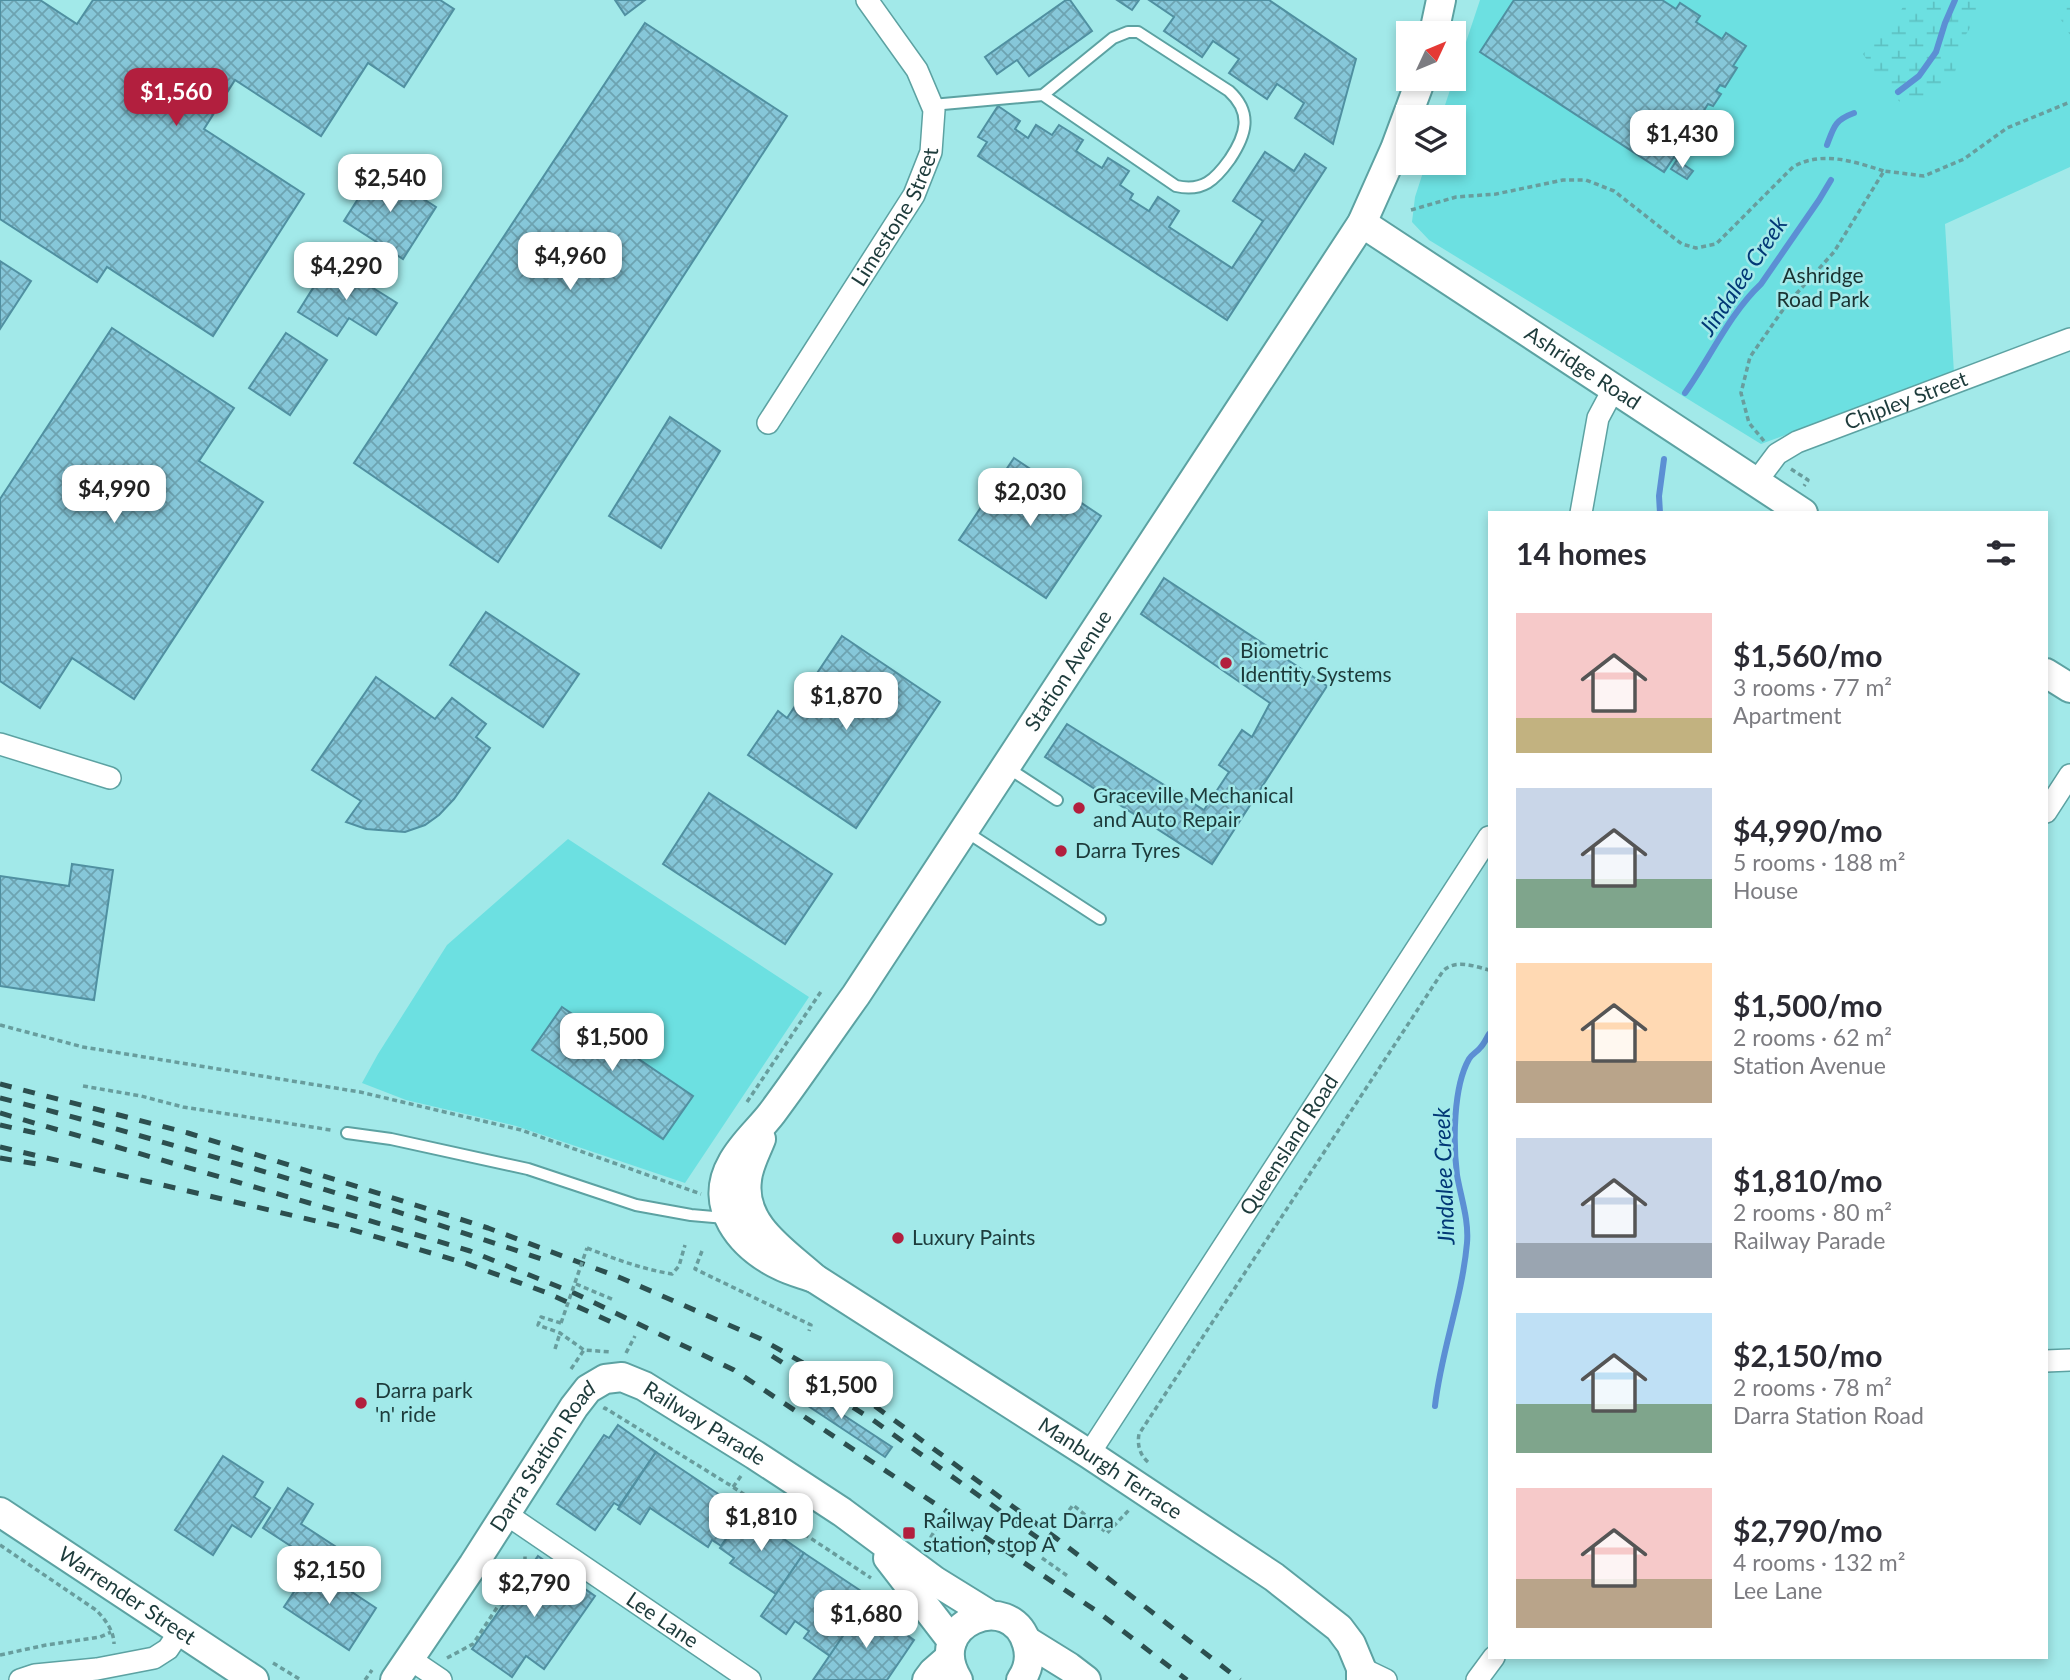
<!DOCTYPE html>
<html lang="en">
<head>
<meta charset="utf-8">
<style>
	:root { --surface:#fff; --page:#f2f2f3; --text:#2b2b33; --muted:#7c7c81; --accent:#b21f3e }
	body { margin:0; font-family:Lato,sans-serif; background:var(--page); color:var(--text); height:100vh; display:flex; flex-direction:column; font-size:26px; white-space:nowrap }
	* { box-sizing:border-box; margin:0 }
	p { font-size:23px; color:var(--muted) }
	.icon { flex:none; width:38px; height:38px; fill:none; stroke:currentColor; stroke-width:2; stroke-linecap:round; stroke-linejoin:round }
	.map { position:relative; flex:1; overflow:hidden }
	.side { position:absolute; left:1488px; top:511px; width:560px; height:1148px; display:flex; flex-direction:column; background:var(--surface); border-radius:0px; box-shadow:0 4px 10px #0003 }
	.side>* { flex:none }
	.needle { width:46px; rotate:46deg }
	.controls { position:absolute; left:1396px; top:21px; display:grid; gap:14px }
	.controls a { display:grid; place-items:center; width:70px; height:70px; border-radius:0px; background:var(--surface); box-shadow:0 4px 10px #0003; font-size:35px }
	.price { position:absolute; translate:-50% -60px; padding:0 16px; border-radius:14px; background:#fff; color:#222; font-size:23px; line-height:46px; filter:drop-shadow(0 2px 4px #0008) }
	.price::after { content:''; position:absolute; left:50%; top:42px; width:21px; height:16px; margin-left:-10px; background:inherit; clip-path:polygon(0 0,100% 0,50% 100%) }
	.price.active { background:var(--accent); color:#fff }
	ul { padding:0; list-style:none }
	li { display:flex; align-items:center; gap:21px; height:175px; padding:0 28px }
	li span { display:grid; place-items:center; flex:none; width:196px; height:140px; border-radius:0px; color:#555 }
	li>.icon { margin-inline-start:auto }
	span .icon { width:84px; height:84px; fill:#fffc; stroke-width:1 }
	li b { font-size:30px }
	h2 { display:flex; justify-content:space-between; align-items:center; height:84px; padding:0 28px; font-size:30px }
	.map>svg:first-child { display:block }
	.green { fill:#6ce0e1 }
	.wetland { fill:url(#wetland-marsh) }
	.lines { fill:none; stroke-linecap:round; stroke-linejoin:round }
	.stream { stroke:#5c8fd4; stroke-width:6 }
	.building { fill:url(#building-cross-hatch); stroke:#5090a1; stroke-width:2 }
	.lane-casing { stroke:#5ca2a2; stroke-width:14 }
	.street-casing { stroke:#5ca2a2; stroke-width:24 }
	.secondary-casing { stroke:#5ca2a2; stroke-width:32 }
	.path { stroke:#689d9d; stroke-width:3.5; stroke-dasharray:5 3.5; stroke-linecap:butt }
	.lane { stroke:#fff; stroke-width:10 }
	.street { stroke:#fff; stroke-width:21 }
	.secondary { stroke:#fff; stroke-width:28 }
	.rail { stroke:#2c4f4f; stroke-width:5; stroke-dasharray:12 12; stroke-linecap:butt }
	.path-bridge { stroke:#689d9d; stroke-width:3.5; stroke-dasharray:5 3.5; stroke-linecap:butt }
	.poi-dot { fill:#b21f3e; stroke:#a2e9e9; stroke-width:2.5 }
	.labels { text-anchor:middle; stroke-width:5; stroke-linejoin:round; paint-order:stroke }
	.street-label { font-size:21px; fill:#1d3b3b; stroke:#a2e9e9 }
	.park-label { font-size:21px; fill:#1a3232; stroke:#a2e9e9 }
	.poi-label { font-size:21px; fill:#1d3b3b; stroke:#a2e9e9; text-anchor:start }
	.water-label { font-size:23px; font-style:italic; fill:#023876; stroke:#a2e9e9 }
</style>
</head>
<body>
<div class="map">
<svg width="2070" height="1680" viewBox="0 0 2070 1680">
	<defs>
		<pattern id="wetland-marsh" width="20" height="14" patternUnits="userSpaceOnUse" patternTransform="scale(1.75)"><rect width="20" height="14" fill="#6ce0e1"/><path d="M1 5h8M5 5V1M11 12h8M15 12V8" fill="none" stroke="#5dc1c2"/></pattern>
		<pattern id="building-cross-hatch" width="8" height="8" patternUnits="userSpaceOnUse" patternTransform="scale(1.75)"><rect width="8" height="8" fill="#86c7d9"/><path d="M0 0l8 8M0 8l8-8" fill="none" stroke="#6da3b1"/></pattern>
	</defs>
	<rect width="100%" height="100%" fill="#a2e9e9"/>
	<g class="green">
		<polygon points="1480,0 2070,0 2070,167 1945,224 1954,373 1761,444 1429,240 1412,222 1415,197 1426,163 1454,163 1454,117 1441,117"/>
		<polygon points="568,839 809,997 685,1183 516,1126 406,1100 362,1083 378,1054 447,945"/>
	</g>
	<g class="wetland">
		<polygon points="1906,0 1987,0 1962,41 1954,77 1941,95 1918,102 1900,102 1884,86 1863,54 1899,15"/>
		<polygon points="2049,0 2070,0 2070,35"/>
	</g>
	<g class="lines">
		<g class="stream">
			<polyline points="1898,92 1919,76 1936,52 1945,23 1955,0"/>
			<path d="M 1827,145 C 1834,126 1835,120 1854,113"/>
			<path d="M 1685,393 C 1710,358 1730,313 1761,284 L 1819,200 L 1831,180"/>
			<polyline points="1660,513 1659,496 1664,459"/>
			<path d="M 1435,1406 C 1441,1351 1462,1299 1467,1243 C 1469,1220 1461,1198 1457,1175 C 1453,1143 1453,1087 1469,1059 C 1472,1054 1477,1052 1480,1048 C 1484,1044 1486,1039 1489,1034"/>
		</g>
	</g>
	<g class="building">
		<polygon points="0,0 40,0 77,24 93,0 440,0 454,9 404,87 368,63 321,136 235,80 204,129 304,194 213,336 107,267 97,282 0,219"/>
		<polygon points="615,0 645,0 625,15"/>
		<polygon points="1066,0 1070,0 1092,31 1029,76 1017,60 997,74 985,57"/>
		<polygon points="1117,0 1139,0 1132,10"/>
		<polygon points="1149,0 1269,0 1356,59 1333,144 1295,118 1304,103 1277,84 1267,99 1229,73 1239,59 1213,41 1202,57 1164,31 1174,17"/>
		<polygon points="1514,0 1662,0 1676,9 1680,3 1700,16 1696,22 1722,39 1726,33 1746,46 1733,66 1737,68 1725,87 1720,85 1716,91 1721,94 1713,106 1708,104 1698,120 1702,123 1693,136 1689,133 1685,140 1690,142 1678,160 1674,157 1664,172 1480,52"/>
		<polygon points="645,23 787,116 498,562 354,463"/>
		<polygon points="998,106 1020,121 1015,129 1028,138 1036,125 1052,135 1059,125 1083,140 1076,151 1102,168 1108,158 1129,171 1120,185 1133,194 1130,199 1149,211 1158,197 1179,211 1169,227 1232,268 1263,221 1233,201 1265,152 1294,171 1305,154 1326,168 1227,320 978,156 987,142 978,137"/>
		<polygon points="1677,160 1693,171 1687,179 1671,169"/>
		<polygon points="377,169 436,207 403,259 344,221"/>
		<polygon points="0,261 31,281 0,329"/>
		<polygon points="330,261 397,303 376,335 349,318 337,336 298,312"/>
		<polygon points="112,328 234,408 199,461 263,502 134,699 72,658 40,708 0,681 0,499"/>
		<polygon points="286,333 327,360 290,415 249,388"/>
		<polygon points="670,417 720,451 661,548 609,516"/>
		<polygon points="1014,458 1101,516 1046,598 959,540"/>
		<polygon points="1164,578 1327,686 1212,864 1045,757 1067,724 1204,810 1229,772 1219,765 1242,730 1252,737 1270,703 1141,614"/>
		<polygon points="486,612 579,674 543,727 450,665"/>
		<polygon points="842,636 940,702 856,828 748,755 778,711 787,718"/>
		<polygon points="376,677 435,719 452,698 486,724 476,737 490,748 454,799 439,815 425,825 405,832 366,829 346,822 361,801 312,770"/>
		<polygon points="709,793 832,874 785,944 663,864"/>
		<polygon points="72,864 113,870 94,1000 0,986 0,876 69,886"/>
		<polygon points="562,1007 693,1096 663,1139 532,1050"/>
		<polygon points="796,1384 892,1447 885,1457 790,1394"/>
		<polygon points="618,1425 656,1452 619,1506 614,1503 595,1530 557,1504 604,1435 609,1438"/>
		<polygon points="656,1452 745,1512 721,1546 712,1540 708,1547 650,1508 640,1524 618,1509"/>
		<polygon points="223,1456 263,1482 254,1497 270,1508 251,1537 232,1525 213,1555 175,1530"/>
		<polygon points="288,1488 313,1504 301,1524 367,1567 354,1587 263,1528"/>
		<polygon points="745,1512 804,1553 776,1594 730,1563 734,1558 720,1548"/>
		<polygon points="804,1553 870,1597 830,1656 804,1638 809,1631 795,1621 786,1634 761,1616"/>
		<polygon points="538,1556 595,1596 544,1669 526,1656 512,1677 472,1649"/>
		<polygon points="299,1557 376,1608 349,1650 284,1607 305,1575 293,1567"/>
		<polygon points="864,1605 914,1640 887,1680 813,1680"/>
	</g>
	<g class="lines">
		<defs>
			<g id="lane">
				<path d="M 932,105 L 1043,95 L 1113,38 L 1128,32 L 1138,32 L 1229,91 C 1253,113 1246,135 1230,159 C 1215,180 1203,192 1176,186 L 1043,95"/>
				<polyline points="1008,768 1057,800"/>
				<polyline points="965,831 1100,919"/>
				<polyline points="347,1133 391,1139 528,1169 636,1205 691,1215 725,1218"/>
			</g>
			<g id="street">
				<path id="s1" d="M 768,423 L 914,195 L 931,152 L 934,110 L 917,70 L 867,0"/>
				<path id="s2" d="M 1756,482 L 1777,454 L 1797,442 L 2070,339"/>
				<polyline points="1581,513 1598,418 1614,388"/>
				<polyline points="0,744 110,778"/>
				<polyline points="2046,812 2070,775"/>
				<polyline points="2046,1361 2070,1360"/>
				<path id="s3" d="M 1089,1454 L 1489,837"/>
				<path id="s4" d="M 506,1514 L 750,1680"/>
				<polyline points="410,1659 441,1680"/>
				<polyline points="1361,1668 1386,1680"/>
				<polyline points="20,1680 35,1675 97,1669 154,1658 168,1649 180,1631"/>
				<polyline points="1477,1680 1494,1657"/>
			</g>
			<g id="secondary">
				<polyline points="1434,33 1441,0"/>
				<path id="s5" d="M 1362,223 L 1803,513"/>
				<polyline points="2046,673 2070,688"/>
				<path id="s6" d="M 761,1139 C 756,1152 748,1166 747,1180 C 741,1225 784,1251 814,1278 L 1089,1454 L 1274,1577 L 1339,1628 L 1351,1644 L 1361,1668 L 1361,1680"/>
				<path id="s7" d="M 814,1278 C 803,1274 790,1271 779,1265 C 741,1246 707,1206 732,1163 C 742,1144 759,1130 772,1113 C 801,1074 828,1034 856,995 L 1362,223 L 1395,149 L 1421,79"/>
				<path id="s8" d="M 0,1512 L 254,1680"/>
				<polyline points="888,1558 952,1641"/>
				<polyline points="1027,1641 1069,1667 1086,1680"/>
				<path id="s9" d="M 395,1680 L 473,1565 L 574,1407 L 588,1389 L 605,1379 L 622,1377 L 644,1386 L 755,1455 L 842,1512 L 935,1581 L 990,1615"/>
				<polyline points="927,1680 933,1672 949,1658"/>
				<path d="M 958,1680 C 923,1623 1011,1588 1027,1644 C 1031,1657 1028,1670 1021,1680"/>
			</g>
		</defs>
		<use href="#lane" class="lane-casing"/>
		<use href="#street" class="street-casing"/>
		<use href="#secondary" class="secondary-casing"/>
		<g class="path">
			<path d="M 1411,210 L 1456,197 L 1496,194 L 1563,180 L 1586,180 L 1614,191 L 1674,238 L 1682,244 L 1696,248 L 1716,244 L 1793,167 C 1822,150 1855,162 1884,171"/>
			<polyline points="1764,441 1749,423 1741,393 1750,357 1787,304 1834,252 1884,171 1924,176 1964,159 2007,128 2070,102"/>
			<polyline points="1791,469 1808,480 1804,486"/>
			<polyline points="0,1025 83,1047 360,1092 521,1130 701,1194"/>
			<polyline points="83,1086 141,1096 183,1107 331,1130"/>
			<polyline points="747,1102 822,990"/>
			<path d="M 587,1248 C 615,1259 642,1269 672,1274 L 679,1266 L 685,1245"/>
			<polyline points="702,1251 695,1269 811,1325 809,1331"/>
			<polyline points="576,1284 614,1300"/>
			<polyline points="561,1323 541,1317 538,1325 560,1333 584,1350 611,1352"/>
			<polyline points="555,1349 560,1333"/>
			<polyline points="626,1353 635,1336"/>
			<polyline points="571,1369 584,1350"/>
			<polyline points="604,1410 605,1408 733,1487 871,1578"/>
			<path d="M 1148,1462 C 1140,1455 1137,1445 1139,1434 L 1443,971 C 1455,959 1474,966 1489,970"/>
			<polyline points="733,1487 741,1476"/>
			<polyline points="1064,1517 1073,1505 1107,1533 1130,1509"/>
			<path d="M 0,1545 L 96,1610 C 105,1619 114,1631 114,1644"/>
			<polyline points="930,1546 931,1537 938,1525"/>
			<polyline points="1042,1558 1069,1577"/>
			<polyline points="0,1655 46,1645 100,1637 111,1632"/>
			<polyline points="447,1658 473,1644 525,1565 525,1553"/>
			<polyline points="273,1663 301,1680"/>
			<polyline points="365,1680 372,1670"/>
		</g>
		<use href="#lane" class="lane"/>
		<use href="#street" class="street"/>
		<use href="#secondary" class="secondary"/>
		<g class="rail">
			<polyline points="0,1084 188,1133 488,1228 621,1278 761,1339 861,1396 1056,1538 1240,1680"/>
			<path d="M 0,1098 C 85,1119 168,1144 252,1168 C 351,1197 449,1227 547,1261"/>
			<polyline points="0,1113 361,1218 470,1251 574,1293 734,1370 1098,1612 1187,1680"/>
			<polyline points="0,1125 40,1134"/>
			<polyline points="0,1147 346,1228 465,1263 545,1292 618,1325"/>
			<polyline points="0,1158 43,1165"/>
			<polyline points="772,1356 873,1420 1038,1538"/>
		</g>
		<polyline class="path-bridge" points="561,1323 587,1248"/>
	</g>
	<g class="poi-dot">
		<circle cx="1226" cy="663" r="7"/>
		<circle cx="1079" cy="808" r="7"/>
		<circle cx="1061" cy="851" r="7"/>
		<circle cx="898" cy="1238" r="7"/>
		<circle cx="361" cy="1403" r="7"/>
		<rect x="902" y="1526" width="14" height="14" rx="3.5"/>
	</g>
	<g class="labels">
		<g class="street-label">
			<text dy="7" stroke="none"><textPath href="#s1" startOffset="243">Limestone Street</textPath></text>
			<text dy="7" stroke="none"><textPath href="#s5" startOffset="264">Ashridge Road</textPath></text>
			<text dy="7" stroke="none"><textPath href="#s2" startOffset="175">Chipley Street</textPath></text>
			<text dy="7" stroke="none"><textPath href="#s7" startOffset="761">Station Avenue</textPath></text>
			<text dy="7" stroke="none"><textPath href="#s3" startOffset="368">Queensland Road</textPath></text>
			<text dy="7" stroke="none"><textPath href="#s9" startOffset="481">Railway Parade</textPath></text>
			<text dy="7" stroke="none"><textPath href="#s9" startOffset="268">Darra Station Road</textPath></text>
			<text dy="7" stroke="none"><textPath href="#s6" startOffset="520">Manburgh Terrace</textPath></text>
			<text dy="7" stroke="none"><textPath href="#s8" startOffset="152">Warrender Street</textPath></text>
			<text dy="7" stroke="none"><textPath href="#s4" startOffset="189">Lee Lane</textPath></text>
		</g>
		<g class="park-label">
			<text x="1823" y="283">Ashridge<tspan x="1823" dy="24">Road Park</tspan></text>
		</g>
		<g class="poi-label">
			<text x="1240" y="658">Biometric<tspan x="1240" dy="24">Identity Systems</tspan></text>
			<text x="1093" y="803">Graceville Mechanical<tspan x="1093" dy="24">and Auto Repair</tspan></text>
			<text x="1075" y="858">Darra Tyres</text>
			<text x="912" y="1245">Luxury Paints</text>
			<text x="375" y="1398">Darra park<tspan x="375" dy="24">'n' ride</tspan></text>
			<text x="923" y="1528">Railway Pde at Darra<tspan x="923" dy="24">station, stop A</tspan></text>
		</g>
		<g class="water-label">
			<text transform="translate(1743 276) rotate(-56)" y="8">Jindalee Creek</text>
			<text transform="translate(1444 1176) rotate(-92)" y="8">Jindalee Creek</text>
		</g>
	</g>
</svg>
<div class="controls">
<a><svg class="needle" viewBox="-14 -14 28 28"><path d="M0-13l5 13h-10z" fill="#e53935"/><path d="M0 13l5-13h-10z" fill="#7c7c81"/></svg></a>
<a><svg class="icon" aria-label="layers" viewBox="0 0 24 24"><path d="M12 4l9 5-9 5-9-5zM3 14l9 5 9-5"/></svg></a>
</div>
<b class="price active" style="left:176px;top:128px">$1,560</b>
<b class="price" style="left:1682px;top:170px">$1,430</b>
<b class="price" style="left:390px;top:214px">$2,540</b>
<b class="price" style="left:570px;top:292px">$4,960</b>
<b class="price" style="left:346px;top:302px">$4,290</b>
<b class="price" style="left:114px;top:525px">$4,990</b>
<b class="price" style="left:1030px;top:528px">$2,030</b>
<b class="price" style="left:846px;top:732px">$1,870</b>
<b class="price" style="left:612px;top:1073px">$1,500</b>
<b class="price" style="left:841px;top:1421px">$1,500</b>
<b class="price" style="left:761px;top:1553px">$1,810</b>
<b class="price" style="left:329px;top:1606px">$2,150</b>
<b class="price" style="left:534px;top:1619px">$2,790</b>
<b class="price" style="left:866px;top:1650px">$1,680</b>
<section class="side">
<h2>14 homes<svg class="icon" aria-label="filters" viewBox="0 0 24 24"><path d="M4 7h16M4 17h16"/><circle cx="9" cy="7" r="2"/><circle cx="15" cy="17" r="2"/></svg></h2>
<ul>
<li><span style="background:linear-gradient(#f6c9c9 75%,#c2b280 0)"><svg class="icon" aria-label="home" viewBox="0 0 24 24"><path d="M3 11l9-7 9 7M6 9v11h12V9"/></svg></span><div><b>$1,560/mo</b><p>3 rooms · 77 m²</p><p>Apartment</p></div></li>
<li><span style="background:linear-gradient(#c9d6e8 65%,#7fa58c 0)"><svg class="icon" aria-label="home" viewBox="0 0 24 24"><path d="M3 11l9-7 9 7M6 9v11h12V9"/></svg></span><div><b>$4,990/mo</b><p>5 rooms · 188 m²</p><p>House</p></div></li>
<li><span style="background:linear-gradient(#ffd9b3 70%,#b9a48a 0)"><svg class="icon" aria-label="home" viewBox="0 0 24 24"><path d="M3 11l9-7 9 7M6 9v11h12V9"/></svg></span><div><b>$1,500/mo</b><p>2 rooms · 62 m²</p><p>Station Avenue</p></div></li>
<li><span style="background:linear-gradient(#c9d6e8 75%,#9aa5b1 0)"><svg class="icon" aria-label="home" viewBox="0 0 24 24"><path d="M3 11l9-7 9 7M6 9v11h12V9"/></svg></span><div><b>$1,810/mo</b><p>2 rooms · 80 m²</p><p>Railway Parade</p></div></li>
<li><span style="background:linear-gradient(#bfe0f5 65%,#7fa58c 0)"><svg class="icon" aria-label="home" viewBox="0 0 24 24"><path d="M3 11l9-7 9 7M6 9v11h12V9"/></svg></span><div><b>$2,150/mo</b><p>2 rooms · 78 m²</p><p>Darra Station Road</p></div></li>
<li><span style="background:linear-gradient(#f6c9c9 65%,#b9a48a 0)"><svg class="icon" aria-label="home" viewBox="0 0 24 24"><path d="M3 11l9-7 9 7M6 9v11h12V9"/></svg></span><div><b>$2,790/mo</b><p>4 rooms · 132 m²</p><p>Lee Lane</p></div></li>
</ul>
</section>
</div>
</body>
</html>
